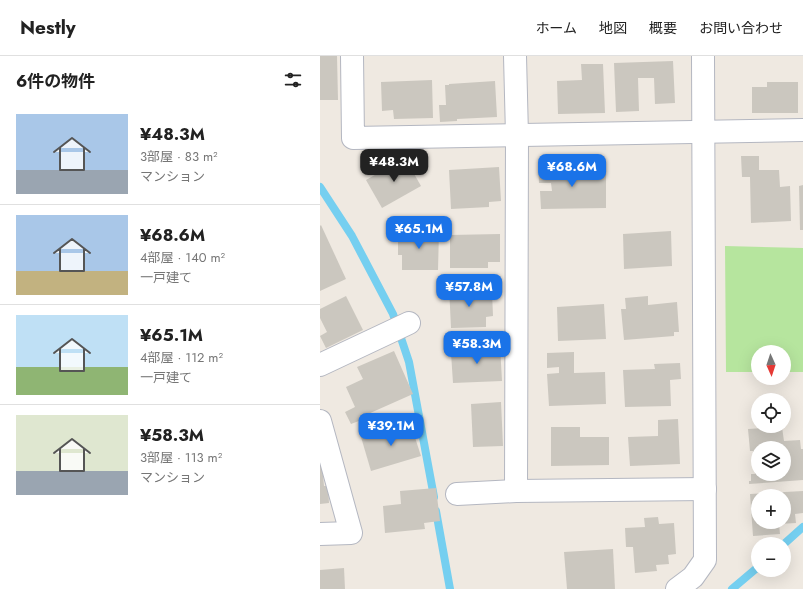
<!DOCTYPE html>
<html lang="ja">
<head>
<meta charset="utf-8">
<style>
	:root { --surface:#fff; --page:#f6f6f6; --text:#222; --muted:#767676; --line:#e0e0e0; --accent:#1a73e8 }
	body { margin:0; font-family:Jost,"Noto Sans JP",sans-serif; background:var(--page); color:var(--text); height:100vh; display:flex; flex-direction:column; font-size:15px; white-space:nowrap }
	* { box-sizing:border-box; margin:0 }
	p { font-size:13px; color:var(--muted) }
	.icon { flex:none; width:22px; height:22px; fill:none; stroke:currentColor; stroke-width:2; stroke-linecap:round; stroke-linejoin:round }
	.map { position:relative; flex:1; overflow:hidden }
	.sheet { display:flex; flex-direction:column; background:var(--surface); width:320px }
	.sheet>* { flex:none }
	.needle { width:26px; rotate:177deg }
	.buttons { position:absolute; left:431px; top:289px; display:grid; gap:8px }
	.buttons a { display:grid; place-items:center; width:40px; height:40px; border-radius:50%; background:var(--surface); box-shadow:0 4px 16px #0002; font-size:20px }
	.price { position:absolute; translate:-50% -34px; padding:0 9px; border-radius:8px; background:var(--accent); color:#fff; font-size:13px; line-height:26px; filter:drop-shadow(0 1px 2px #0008) }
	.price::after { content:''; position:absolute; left:50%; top:24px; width:12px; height:9px; margin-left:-6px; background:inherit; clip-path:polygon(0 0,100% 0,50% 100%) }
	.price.on { background:#222; color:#fff }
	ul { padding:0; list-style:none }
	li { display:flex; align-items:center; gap:12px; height:100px; padding:0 16px }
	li+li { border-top:1px solid var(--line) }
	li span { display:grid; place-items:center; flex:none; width:112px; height:80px; border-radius:0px; color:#555 }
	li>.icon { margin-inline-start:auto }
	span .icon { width:48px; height:48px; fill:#fffc; stroke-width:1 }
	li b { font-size:17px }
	h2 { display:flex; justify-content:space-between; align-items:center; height:48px; padding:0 16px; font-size:17px }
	header { display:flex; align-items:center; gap:24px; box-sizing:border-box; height:56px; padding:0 20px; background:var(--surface); border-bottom:1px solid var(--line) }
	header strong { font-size:19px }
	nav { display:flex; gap:22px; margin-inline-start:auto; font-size:14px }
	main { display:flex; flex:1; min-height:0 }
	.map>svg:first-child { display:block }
	.green { fill:#b6e59e }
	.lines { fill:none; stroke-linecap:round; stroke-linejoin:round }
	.stream { stroke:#75cff0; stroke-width:8 }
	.building { fill:#cbc7bf; fill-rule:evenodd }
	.minor-casing { stroke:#b4b7c1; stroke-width:24 }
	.minor { stroke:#fff; stroke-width:22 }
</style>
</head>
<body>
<header>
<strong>Nestly</strong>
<nav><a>ホーム</a><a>地図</a><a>概要</a><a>お問い合わせ</a></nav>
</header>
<main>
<section class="sheet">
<h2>6件の物件<svg class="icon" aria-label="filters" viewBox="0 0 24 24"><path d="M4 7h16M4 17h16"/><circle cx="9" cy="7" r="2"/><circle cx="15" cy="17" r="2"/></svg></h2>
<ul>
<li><span style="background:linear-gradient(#a9c7e8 70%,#9aa5b1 0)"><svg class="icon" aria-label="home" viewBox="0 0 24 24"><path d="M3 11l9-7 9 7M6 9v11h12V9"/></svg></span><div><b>¥48.3M</b><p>3部屋 · 83 m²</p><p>マンション</p></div></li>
<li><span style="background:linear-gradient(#a9c7e8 70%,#c2b280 0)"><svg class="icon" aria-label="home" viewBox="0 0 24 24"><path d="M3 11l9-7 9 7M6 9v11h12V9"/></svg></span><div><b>¥68.6M</b><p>4部屋 · 140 m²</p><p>一戸建て</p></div></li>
<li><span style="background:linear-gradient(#bfe0f5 65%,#8fb573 0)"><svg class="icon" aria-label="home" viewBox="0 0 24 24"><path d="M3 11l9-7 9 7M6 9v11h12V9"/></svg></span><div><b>¥65.1M</b><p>4部屋 · 112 m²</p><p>一戸建て</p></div></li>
<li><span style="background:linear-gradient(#dfe7d0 70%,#9aa5b1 0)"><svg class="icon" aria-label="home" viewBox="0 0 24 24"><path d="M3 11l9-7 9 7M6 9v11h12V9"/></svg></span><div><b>¥58.3M</b><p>3部屋 · 113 m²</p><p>マンション</p></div></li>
</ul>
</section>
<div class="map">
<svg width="483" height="533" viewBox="0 0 483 533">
	<rect width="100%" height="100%" fill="#efe9e1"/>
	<polygon class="green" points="405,190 483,192 483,316 464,316 464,296 438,296 438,316 406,316"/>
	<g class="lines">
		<g class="stream">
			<polyline points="0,131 32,180 73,258 89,306 114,441"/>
			<polyline points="116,455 130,533"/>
			<polyline points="464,488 483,471"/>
			<polyline points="412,533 438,511"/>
		</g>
	</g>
	<g class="building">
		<polygon points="0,0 17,0 18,44 0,44"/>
		<polygon points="353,5 355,47 335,48 334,22 318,22 319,55 296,56 294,7"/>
		<polygon points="261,8 283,8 285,57 238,58 237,25 262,24"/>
		<polygon points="112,24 113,62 74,63 73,54 62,55 61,26"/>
		<polygon points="175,25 177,61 137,63 137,65 120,66 119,49 126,49 125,29 129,29 129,28"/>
		<polygon points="447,26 478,26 478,57 432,57 432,31 447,31"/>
		<polygon points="421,100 439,100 439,114 459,114 460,131 470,130 471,165 431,167 430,121 422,121"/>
		<polygon points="85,102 101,130 62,152 46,124"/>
		<polygon points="218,106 242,106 242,116 286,116 286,152 221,153 220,135 232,135 231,127 219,127"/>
		<polygon points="179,111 181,145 169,146 169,151 131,153 129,114"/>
		<polygon points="483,129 483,174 480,174 479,130"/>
		<polygon points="1,169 26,223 0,235 0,170"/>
		<polygon points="351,175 352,210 304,213 303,178"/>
		<polygon points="78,176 119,176 118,214 82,214 82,199 78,199"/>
		<polygon points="180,178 180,206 168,206 168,212 130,212 130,179"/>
		<polygon points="129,230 145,230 145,237 172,236 173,260 166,261 166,271 131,272"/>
		<polygon points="26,240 43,274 6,292 0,280 7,276 0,262 0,253"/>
		<polygon points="328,240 328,249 357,246 359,276 354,276 354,280 304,284 301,253 306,253 305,242"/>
		<polygon points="284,248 286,283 238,285 237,251"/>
		<polygon points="180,289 182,325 133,327 131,297 142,296 141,291"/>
		<polygon points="74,295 93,338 48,358 49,361 31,368 25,356 35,351 26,331 43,323 37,311"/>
		<polygon points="254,296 254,317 285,316 286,348 229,350 227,318 239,317 239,311 227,312 227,297"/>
		<polygon points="360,307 361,323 350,324 351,350 305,351 303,314 335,313 334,308"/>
		<polygon points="181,346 183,390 153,391 151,348"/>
		<polygon points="358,363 360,408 310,410 308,381 338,380 338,364"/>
		<polygon points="90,366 101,400 51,415 41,381"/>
		<polygon points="231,371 260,371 260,381 289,381 289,409 231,410"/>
		<path d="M 462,371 L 464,385 L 480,384 L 481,393 L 483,393 L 483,424 L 429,428 L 429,425 L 431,425 L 431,418 L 435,418 L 433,395 L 430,395 L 428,373 ZM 438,392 L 464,392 L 464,418 L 438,418 Z"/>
		<polygon points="0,409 2,409 4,430 8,430 9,447 0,448"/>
		<polygon points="116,432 120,465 104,467 105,473 65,477 63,450 81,448 80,435"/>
		<path d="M 483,435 L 483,457 L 475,458 L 476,467 L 459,468 L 460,478 L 433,480 L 430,438 ZM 438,440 L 464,440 L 464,466 L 438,466 Z"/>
		<polygon points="338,461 339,468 354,467 356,498 348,499 349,508 336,509 337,515 315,517 313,491 306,491 305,472 325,471 324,462"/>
		<polygon points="293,493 295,533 247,533 244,496"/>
		<polygon points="24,512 25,533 0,533 0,514"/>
	</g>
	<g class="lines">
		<defs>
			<g id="minor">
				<polyline points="32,0 33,82 483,74"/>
				<polyline points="195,0 197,79 196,435"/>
				<polyline points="0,309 89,267"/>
				<polyline points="0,365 31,477 0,478"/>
				<polyline points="137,438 196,435 385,433"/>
				<polyline points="357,533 373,521 385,504 383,0"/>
			</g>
		</defs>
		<use href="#minor" class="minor-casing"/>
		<use href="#minor" class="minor"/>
	</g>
</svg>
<div class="buttons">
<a><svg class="needle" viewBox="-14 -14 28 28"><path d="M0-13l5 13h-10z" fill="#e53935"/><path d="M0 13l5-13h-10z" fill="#767676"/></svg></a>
<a><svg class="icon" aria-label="locate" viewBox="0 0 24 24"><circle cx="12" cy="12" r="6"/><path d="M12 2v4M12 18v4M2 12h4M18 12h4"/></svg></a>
<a><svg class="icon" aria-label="layers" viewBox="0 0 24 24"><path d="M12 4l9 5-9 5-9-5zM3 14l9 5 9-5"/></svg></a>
<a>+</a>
<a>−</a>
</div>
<b class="price on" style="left:74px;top:127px">¥48.3M</b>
<b class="price" style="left:252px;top:132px">¥68.6M</b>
<b class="price" style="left:99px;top:194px">¥65.1M</b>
<b class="price" style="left:149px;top:252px">¥57.8M</b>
<b class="price" style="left:157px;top:309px">¥58.3M</b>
<b class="price" style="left:71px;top:391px">¥39.1M</b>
</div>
</main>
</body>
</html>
